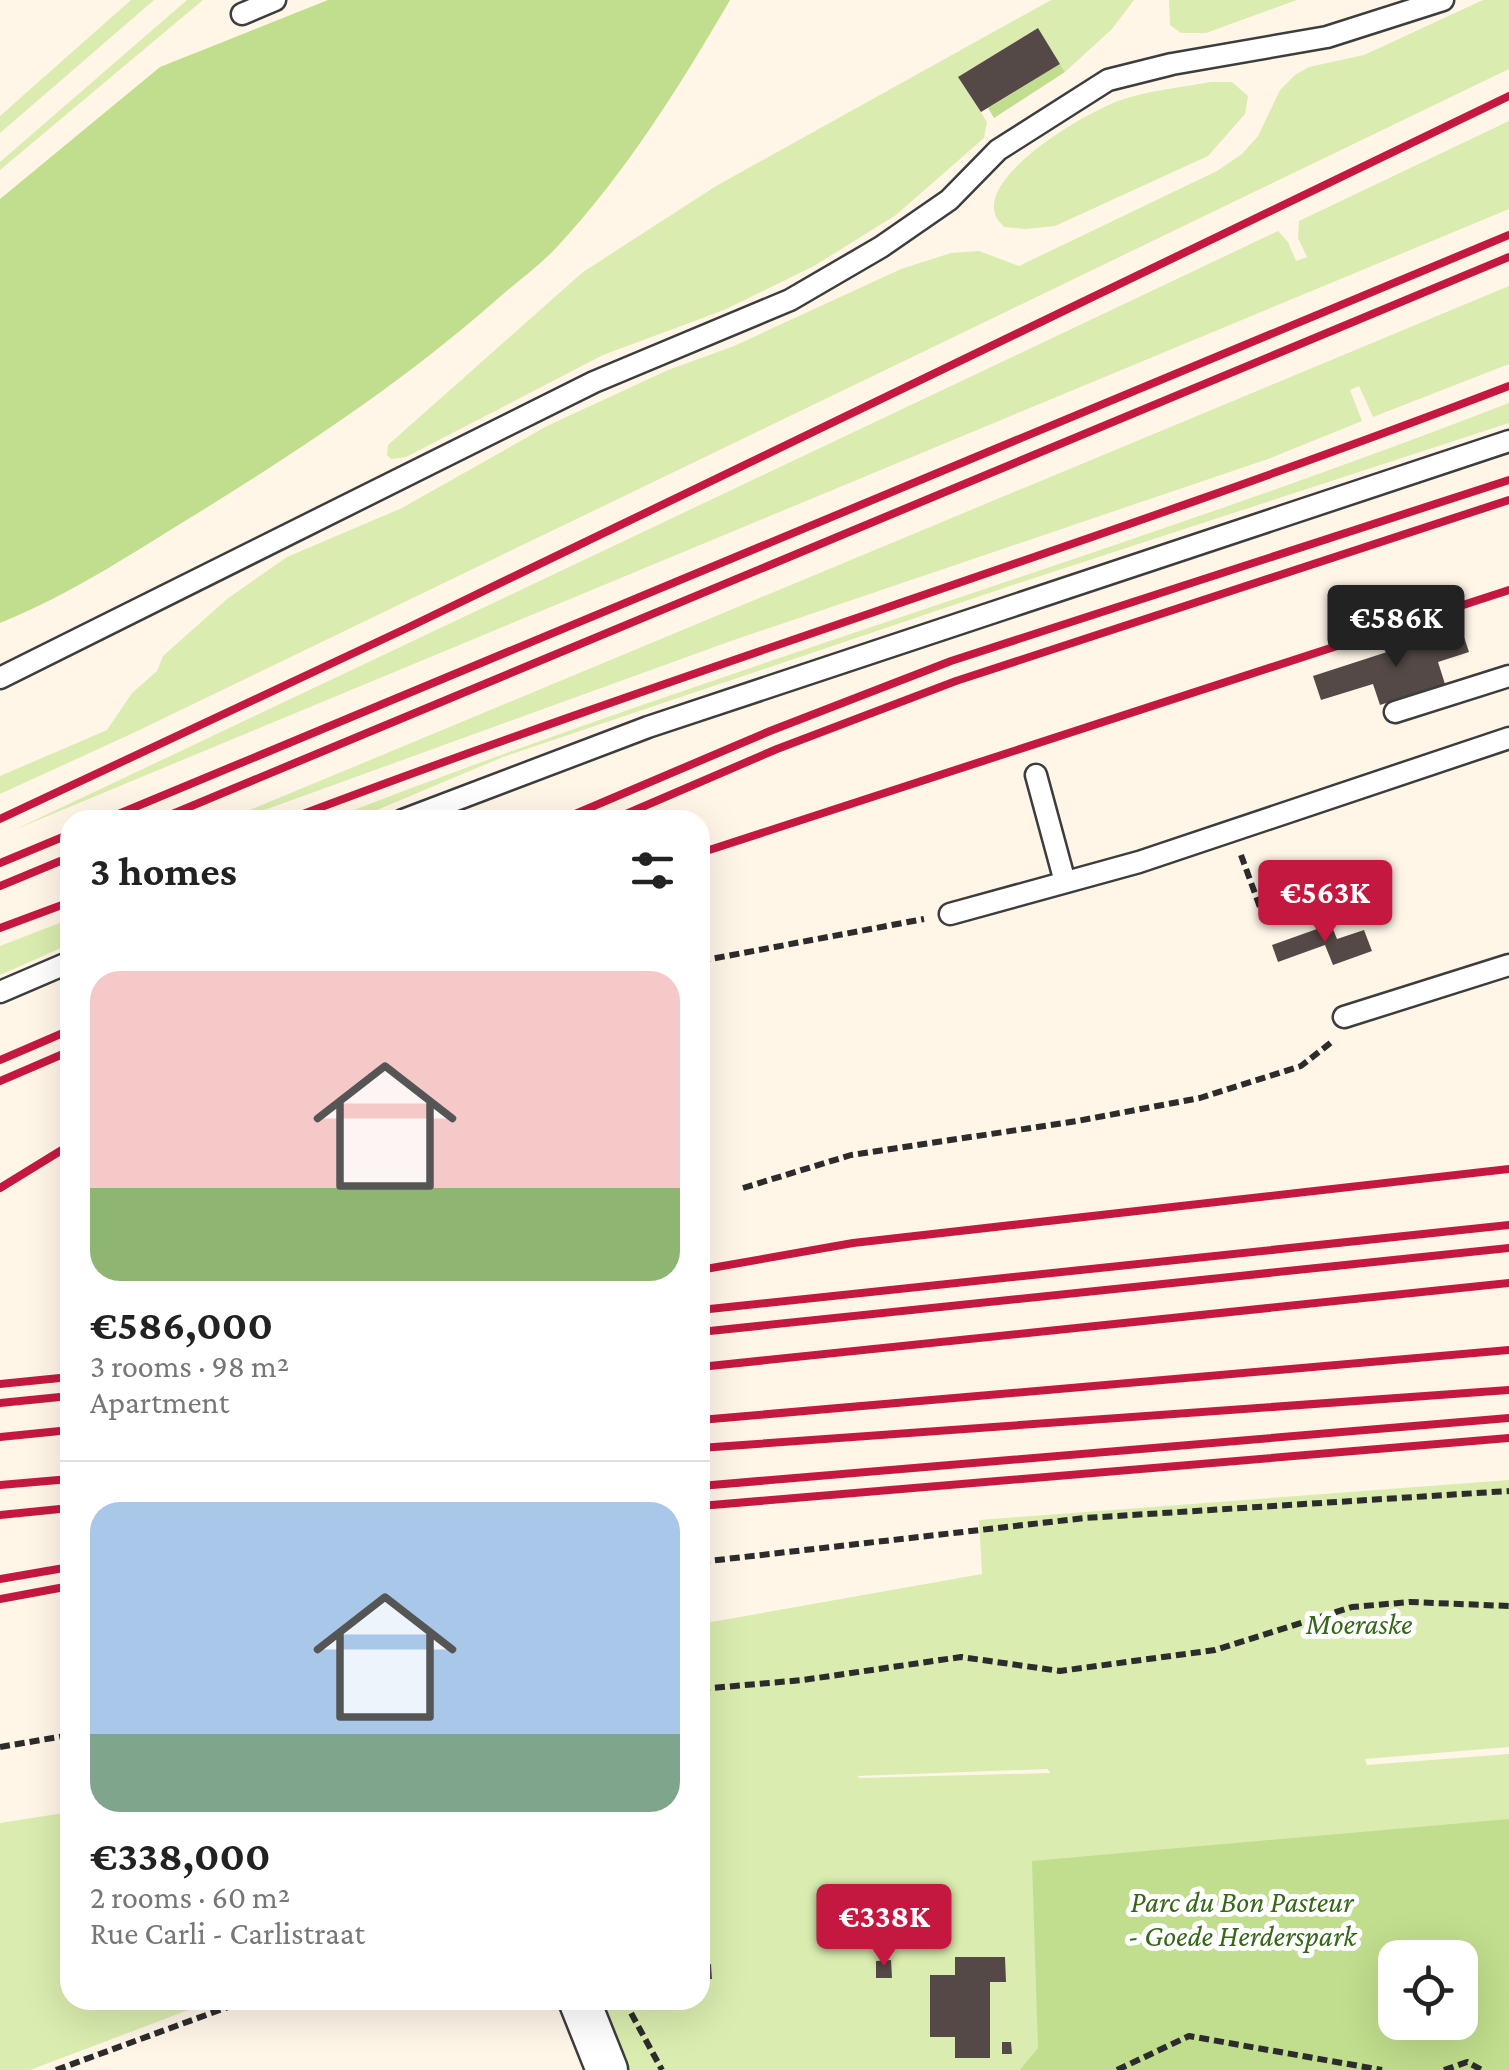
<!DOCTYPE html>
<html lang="en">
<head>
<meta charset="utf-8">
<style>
	:root { --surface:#fff; --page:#f6f6f6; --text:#222; --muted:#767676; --line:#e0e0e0; --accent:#c51840 }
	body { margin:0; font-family:"Crimson Pro",serif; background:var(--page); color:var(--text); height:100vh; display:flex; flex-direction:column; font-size:38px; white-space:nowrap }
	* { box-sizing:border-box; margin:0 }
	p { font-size:32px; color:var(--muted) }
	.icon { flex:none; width:55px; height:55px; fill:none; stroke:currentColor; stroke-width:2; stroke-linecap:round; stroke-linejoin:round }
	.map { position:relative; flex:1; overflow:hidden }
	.sheet { position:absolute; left:60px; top:810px; width:650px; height:1200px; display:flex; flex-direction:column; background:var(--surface); border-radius:30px; box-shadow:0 10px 40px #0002 }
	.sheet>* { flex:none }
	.controls { position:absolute; left:1378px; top:1940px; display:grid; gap:20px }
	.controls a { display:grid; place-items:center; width:100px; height:100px; border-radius:20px; background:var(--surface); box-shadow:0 10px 40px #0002; font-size:50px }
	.price { position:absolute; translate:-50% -85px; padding:0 22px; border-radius:10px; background:var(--accent); color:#fff; font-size:32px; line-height:65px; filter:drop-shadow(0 2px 5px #0008) }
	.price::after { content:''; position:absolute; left:50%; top:60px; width:30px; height:22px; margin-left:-15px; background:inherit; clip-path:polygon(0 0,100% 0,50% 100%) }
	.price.current { background:#222; color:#fff }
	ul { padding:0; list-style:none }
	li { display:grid; align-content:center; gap:20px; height:530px; padding:0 30px }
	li+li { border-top:2px solid var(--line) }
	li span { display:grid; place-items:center; height:310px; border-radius:30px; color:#555 }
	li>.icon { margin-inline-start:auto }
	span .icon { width:180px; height:180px; fill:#fffc; stroke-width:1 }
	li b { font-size:42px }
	h2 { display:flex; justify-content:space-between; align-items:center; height:120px; padding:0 30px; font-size:42px }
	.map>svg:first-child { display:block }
	.green { fill:#daecaf; fill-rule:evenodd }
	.forest { fill:#c0de8d; fill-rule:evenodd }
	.building { fill:#544946 }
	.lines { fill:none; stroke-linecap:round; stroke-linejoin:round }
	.lane-casing { stroke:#3d3d3d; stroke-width:25 }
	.street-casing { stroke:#3d3d3d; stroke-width:45 }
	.path { stroke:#2c2c2c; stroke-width:6; stroke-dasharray:10 5; stroke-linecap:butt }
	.lane { stroke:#fff; stroke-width:20 }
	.street { stroke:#fff; stroke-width:40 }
	.rail { stroke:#c51840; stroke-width:8 }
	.labels { text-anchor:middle; stroke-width:10; stroke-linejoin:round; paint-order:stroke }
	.park-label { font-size:30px; font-style:italic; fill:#366617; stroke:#fff }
</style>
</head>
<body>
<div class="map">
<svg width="1509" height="2070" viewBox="0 0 1509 2070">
	<rect width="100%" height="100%" fill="#fff6e8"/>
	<g class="green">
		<polygon points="131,0 154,0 0,133 0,116"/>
		<polygon points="187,0 203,0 0,170 0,162"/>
		<polygon points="1051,0 1134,0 1112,29 1065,72 1038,28 959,77 987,122 984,138 896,215 814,266 724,310 603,355 406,457 391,459 387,455 388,445 583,272 716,186"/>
		<polygon points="1169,0 1297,0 1206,33 1181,33 1170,25"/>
		<polygon points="1483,0 1509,0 1509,69 131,734 0,794 0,776 107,730 132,693 157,671 163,656 227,599 287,557 402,508 547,426 668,370 734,346 901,269 951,253 979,251 1019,266 1217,171 1242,154 1258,136 1280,90 1295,75 1309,67 1364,55"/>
		<path d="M 1211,82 L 1232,82 L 1248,96 L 1245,114 L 1208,156 L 1055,226 L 1025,229 L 1004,227 C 1001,223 996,219 995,214 C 981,172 1094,107 1127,98 C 1154,90 1183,87 1211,82 Z"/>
		<polygon points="1509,121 1509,209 14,830 1278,231 1288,242 1296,261 1307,257 1298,238 1299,221"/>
		<polygon points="1509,286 1509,364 1373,417 1359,386 1350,390 1362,421 1268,459 731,641 237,820 226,820"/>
		<path d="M 1509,403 L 1509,423 L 1022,582 L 503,757 L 353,820 L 328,820 C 717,668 1120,554 1509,403 Z"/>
		<polygon points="70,919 70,944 0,975 0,946"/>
		<path d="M 1509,1480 L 1509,1747 L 1365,1759 L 1367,1765 L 1509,1754 L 1509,2070 L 620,2070 L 584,2000 L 700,2000 L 700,1624 L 982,1574 L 979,1520 ZM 1048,1769 L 1050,1773 L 860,1778 L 857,1776 ZM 1395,1958 L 1460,1958 L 1460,2022 L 1395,2022 Z"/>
		<polygon points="70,1812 70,2000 215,2000 30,2070 0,2070 0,1823"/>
	</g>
	<g class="forest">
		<path d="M 328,0 L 730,0 C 680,86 625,174 556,248 C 538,267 514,284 494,302 C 401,383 303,448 198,513 C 134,552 70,595 0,623 L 0,199 L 160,67 Z"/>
		<polygon points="1060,64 1065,72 994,118 988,108"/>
		<path d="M 1509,1819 L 1509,2070 L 1020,2070 L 1038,2048 L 1032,1861 ZM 1395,1958 L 1460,1958 L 1460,2022 L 1395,2022 Z"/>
	</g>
	<g class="building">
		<polygon points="1038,28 1060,64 981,112 958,77"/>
		<polygon points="1461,628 1469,652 1438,662 1445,684 1380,705 1373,684 1321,700 1313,676"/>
		<polygon points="1331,924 1337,939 1364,930 1372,951 1333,965 1325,945 1278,962 1272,945"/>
		<polygon points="955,1957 1005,1957 1006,1982 990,1982 990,2058 955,2058 955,2037 930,2037 930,1975 955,1975"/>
		<polygon points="891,1960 892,1978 876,1978 876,1961"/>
		<polygon points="711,1964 712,1979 700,1979 700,1965"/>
		<polygon points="1002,2042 1011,2042 1012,2054 1002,2054"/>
	</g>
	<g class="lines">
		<defs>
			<g id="lane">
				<polyline points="242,14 275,0"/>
				<polyline points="0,678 594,382 790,300 881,247 949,200 998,150 1108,80 1172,64 1327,37 1443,0"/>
				<polyline points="1395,712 1509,676"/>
				<polyline points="1036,775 1065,882"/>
				<polyline points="403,820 648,727 1509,441"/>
				<polyline points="950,914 1139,862 1509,738"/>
				<polyline points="0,992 70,962"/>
				<polyline points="1344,1017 1509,965"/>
			</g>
			<polyline id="street" points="579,2000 607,2070"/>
		</defs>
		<use href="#lane" class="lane-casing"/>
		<use href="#street" class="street-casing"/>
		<g class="path">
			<polyline points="1241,855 1265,921"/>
			<polyline points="700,961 924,919"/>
			<polyline points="743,1188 851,1155 1077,1121 1200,1098 1301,1066 1333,1041"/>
			<polyline points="700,1562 1085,1518 1509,1491"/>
			<polyline points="700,1689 803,1680 961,1657 1060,1671 1215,1650 1352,1607 1410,1602 1509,1606"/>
			<polyline points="0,1747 70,1735"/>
			<polyline points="624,2000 662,2070"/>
			<polyline points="56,2070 247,2000"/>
			<polyline points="1117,2070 1189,2036 1382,2070"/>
			<polyline points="1444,2070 1467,2062 1482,2070"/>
		</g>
		<use href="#lane" class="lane"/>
		<use href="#street" class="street"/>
		<g class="rail">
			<polyline points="0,819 407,628 1509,96"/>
			<polyline points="104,820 1509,235"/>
			<polyline points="158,820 1509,257"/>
			<path d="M 287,820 C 691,667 1105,541 1509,386"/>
			<polyline points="561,820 770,731 951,661 1509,480"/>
			<polyline points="612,820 777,749 956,681 1509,500"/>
			<polyline points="700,853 1509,590"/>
			<polyline points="0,863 70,834"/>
			<polyline points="0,886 70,857"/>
			<polyline points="0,928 70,902"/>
			<polyline points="0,1060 70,1030"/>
			<polyline points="0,1081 70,1051"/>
			<polyline points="0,1188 70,1145"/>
			<polyline points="700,1270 853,1243 1509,1169"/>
			<polyline points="700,1310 1509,1225"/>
			<polyline points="700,1332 1509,1248"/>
			<polyline points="700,1367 1509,1283"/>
			<polyline points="0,1384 70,1377"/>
			<polyline points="0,1403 70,1396"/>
			<polyline points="700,1420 1509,1350"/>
			<polyline points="0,1437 70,1430"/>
			<polyline points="700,1448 1509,1390"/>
			<polyline points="0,1485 70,1479"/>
			<polyline points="700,1486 1509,1418"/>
			<polyline points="700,1506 1509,1438"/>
			<polyline points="0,1515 70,1508"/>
			<polyline points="0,1579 70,1567"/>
			<polyline points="0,1599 70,1586"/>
		</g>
	</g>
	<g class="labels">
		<g class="park-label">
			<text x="1359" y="1634">Moeraske</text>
			<text x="1242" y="1912">Parc du Bon Pasteur<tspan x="1242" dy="34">- Goede Herderspark</tspan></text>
		</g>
	</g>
</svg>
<div class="controls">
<a><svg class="icon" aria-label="locate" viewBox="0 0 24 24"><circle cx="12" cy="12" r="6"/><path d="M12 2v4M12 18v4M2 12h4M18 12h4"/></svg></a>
</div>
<b class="price current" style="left:1396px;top:670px">€586K</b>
<b class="price" style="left:1325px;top:945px">€563K</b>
<b class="price" style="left:884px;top:1969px">€338K</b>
<section class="sheet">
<h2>3 homes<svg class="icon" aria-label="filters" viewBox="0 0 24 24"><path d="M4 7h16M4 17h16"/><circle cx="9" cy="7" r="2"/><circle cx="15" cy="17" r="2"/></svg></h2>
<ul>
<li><span style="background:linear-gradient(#f6c9c9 70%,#8fb573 0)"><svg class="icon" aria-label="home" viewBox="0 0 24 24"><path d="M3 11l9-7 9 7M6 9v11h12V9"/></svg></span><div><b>€586,000</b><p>3 rooms · 98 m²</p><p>Apartment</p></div></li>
<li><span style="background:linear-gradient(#a9c7e8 75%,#7fa58c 0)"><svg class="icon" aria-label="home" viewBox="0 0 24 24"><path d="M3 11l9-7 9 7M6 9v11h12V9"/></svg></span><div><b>€338,000</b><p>2 rooms · 60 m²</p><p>Rue Carli - Carlistraat</p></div></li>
</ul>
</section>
</div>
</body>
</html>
